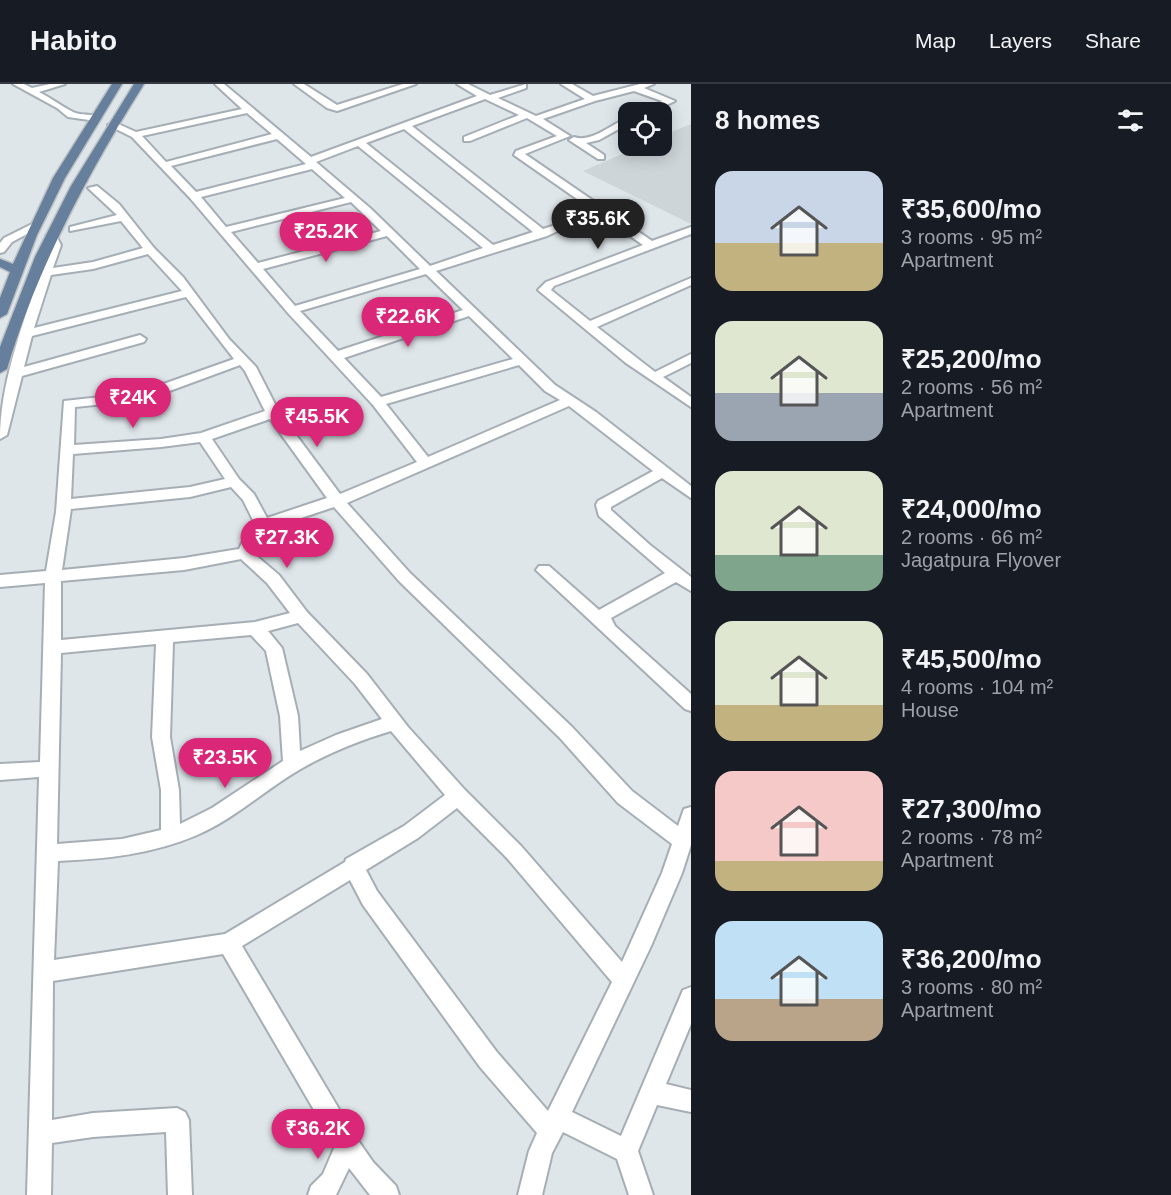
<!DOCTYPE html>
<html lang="en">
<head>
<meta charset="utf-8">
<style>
	:root { --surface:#171b24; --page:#20242c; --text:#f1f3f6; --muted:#9ea1a6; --line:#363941; --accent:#db2777 }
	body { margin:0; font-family:Helvetica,sans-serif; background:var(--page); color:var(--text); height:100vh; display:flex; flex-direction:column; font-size:22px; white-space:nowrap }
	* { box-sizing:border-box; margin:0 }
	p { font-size:20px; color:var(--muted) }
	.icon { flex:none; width:33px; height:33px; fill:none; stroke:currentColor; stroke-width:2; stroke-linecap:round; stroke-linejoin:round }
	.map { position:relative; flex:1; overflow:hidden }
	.panel { display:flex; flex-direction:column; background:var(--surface); width:480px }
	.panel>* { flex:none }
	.controls { position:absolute; left:618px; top:18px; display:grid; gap:12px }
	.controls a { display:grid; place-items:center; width:54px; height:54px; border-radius:12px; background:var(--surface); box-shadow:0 3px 15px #0003; font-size:30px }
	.price { position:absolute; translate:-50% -51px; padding:0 14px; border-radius:21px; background:var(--accent); color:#fff; font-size:20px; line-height:39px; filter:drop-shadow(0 2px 3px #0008) }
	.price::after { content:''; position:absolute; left:50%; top:36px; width:18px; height:14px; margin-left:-9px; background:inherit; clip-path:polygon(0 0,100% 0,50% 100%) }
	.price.active { background:#222; color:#fff }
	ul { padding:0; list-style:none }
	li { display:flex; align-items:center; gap:18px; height:150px; padding:0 24px }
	li span { display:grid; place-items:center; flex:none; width:168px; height:120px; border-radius:18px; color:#555 }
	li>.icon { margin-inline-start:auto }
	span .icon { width:72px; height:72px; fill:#fffc; stroke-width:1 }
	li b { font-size:26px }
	h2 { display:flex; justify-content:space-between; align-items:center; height:72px; padding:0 24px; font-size:26px }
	header { display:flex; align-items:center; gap:36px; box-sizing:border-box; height:84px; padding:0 30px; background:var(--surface); border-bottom:2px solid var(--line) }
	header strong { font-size:28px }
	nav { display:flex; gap:33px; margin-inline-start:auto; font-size:21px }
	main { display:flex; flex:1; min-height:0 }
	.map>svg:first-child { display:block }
	.built { fill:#ced5d9 }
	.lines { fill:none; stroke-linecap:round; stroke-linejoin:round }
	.minor-casing { stroke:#a6aeb5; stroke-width:4 }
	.major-casing { stroke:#bcc0c4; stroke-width:3 }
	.minor { fill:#fff; fill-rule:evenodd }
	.major { fill:#667f9d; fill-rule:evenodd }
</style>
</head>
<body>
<header>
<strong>Habito</strong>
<nav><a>Map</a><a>Layers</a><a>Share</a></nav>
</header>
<main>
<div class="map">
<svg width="691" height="1111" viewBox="0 0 691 1111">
	<rect width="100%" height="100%" fill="#dfe6ea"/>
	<polygon class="built" points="691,40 691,140 583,87 641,62 662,62 662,52"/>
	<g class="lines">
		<defs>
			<g id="minor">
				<path d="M 13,0 L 24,0 L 32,4 L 50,0 L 65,0 L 39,8 C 51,14 61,22 73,28 C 81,32 93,29 101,34 L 96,37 L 68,33 L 57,24 Z"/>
				<path d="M 215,0 L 224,0 L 311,73 L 477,12 L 457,0 L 468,0 L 490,11 L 526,0 L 526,4 L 498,14 L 536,32 L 585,15 L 561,0 L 572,0 L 593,12 L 640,0 L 654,0 L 644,4 L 675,17 L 652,28 L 642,28 L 662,17 L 634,7 L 595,17 L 543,35 L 570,52 L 525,70 L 652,157 L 691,143 L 691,150 L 554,202 L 551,206 L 590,237 L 691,194 L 691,201 L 597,243 L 655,288 L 691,270 L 691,279 L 663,293 L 691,313 L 691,323 L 626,279 L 538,206 L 546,198 L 643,161 L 514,71 L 516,67 L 557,52 L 527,34 L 470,57 L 464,57 L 464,53 L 519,31 L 485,15 L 412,42 L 543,145 L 568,137 L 573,140 L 547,152 L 436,187 L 555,301 L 596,328 L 691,402 L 691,414 L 662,394 L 611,423 L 611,426 L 650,461 L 691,493 L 691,507 L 676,498 L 611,534 L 615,542 L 691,610 L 691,627 L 685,625 L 536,486 L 539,482 L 549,482 L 599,526 L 665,489 L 599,432 L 596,421 L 598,417 L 653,387 L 569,322 L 347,419 L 410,489 L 572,643 L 632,707 L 678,742 L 684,725 L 691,723 L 691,761 L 682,789 L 651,862 L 572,1028 L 621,1052 L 683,906 L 691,903 L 691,940 L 666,1000 L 691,1006 L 691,1028 L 657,1021 L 638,1067 L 653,1111 L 629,1111 L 617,1075 L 563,1048 L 552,1069 L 542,1111 L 518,1111 L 529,1067 L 537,1049 L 480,983 L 363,821 L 350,796 L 242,862 L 355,1052 L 373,1078 L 396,1102 L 399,1111 L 370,1111 L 349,1084 L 336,1111 L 308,1111 L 311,1102 L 323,1090 L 335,1062 L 223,870 L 53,897 L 52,1036 L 93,1029 L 177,1024 L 185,1028 L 189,1036 L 192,1111 L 168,1111 L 166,1048 L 93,1053 L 52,1059 L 51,1111 L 27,1111 L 39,693 L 0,696 L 0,680 L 40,678 L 45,499 L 0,503 L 0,491 L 46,487 L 56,428 L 64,317 L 138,309 L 234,275 L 186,213 L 32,252 L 24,283 L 140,251 L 146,255 L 144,258 L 22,292 L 7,351 L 0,355 C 0,299 22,244 39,191 L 30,188 L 32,186 L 42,184 L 49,161 L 46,152 L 51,149 L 55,150 L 61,161 L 53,184 L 93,178 L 143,164 L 121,137 L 70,147 L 70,143 L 117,131 L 88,104 L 97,102 L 119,120 L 154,164 L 183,193 L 229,255 L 256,283 L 279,328 L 340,410 L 417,378 L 373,321 L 288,229 L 190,114 L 132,53 L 108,41 L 116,39 L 136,48 L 242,25 ZM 247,29 L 272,50 L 166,78 L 142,52 ZM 404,45 L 533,148 L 493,161 L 366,59 ZM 277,55 L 306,80 L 196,108 L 171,82 ZM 358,62 L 483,164 L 430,182 L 370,124 L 316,78 ZM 312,85 L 345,114 L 226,143 L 201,113 ZM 351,118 L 381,147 L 258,179 L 231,148 ZM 387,152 L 420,185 L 295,222 L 263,185 ZM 148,170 L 182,207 L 34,244 L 51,191 L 93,185 ZM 426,190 L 463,226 L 338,267 L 300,227 ZM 469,232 L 513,275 L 381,313 L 344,274 ZM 240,281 L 245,287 L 265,327 L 201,349 L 161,355 L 74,361 L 75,323 L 145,316 ZM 519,281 L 545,307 L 560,316 L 428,373 L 386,320 ZM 270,335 L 327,414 L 267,434 L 254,410 L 239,395 L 212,355 ZM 200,358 L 225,395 L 190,403 L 71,415 L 73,370 L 161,363 ZM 231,403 L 243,416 L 255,440 L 247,449 L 239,465 L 184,474 L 62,486 L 71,425 L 190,413 ZM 334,423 L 399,497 L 560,654 L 618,719 L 672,760 L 662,789 L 622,878 L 521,762 L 465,706 L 408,643 L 367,590 L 307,528 L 279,491 L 252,468 L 258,456 L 268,445 ZM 241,475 L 267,499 L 290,529 L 255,538 L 61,556 L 61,497 L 184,486 ZM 298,539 L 355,600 L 382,635 L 336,651 L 300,667 L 298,632 L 282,564 L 268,547 ZM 251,551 L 266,567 L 280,632 L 283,677 L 212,724 L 180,740 L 179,706 L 170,653 L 173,558 ZM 156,560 L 152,653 L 161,706 L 161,746 L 122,755 L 57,760 L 61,569 ZM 391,647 L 445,711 L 404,742 L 346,775 L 345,778 L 225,850 L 54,876 L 58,777 C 106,775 153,770 197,751 C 230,737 257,713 286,694 C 318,673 354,658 391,647 ZM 457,724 L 507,774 L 612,898 L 548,1027 L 496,967 L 377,807 L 366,786 L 418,754 Z"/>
				<polygon points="294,0 304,0 337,21 403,0 416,0 337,27 327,24"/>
				<path d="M 628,34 L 628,40 L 599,56 L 586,59 L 604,71 L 604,75 L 598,75 L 569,56 L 574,53 C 592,59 611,40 628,34 Z"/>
				<polygon points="36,138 41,141 40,143 12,158 4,168 0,169 0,159 4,154"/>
			</g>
			<g id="major">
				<polygon points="112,0 122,0 65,94 37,151 7,230 0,234 0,214 10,188 0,183 0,175 13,180 53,94"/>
				<path d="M 134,0 L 144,0 C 87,91 38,182 7,285 L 0,289 L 0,263 L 35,173 L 71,102 Z"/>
			</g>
		</defs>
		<use href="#minor" class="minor-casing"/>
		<use href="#major" class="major-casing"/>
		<use href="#minor" class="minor"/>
		<use href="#major" class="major"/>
	</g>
</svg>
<div class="controls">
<a><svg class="icon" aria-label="locate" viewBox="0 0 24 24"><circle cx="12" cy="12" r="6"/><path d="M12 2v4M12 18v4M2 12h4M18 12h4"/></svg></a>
</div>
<b class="price active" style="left:598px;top:166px">₹35.6K</b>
<b class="price" style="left:326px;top:179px">₹25.2K</b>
<b class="price" style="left:408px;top:264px">₹22.6K</b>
<b class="price" style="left:133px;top:345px">₹24K</b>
<b class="price" style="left:317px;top:364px">₹45.5K</b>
<b class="price" style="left:287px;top:485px">₹27.3K</b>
<b class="price" style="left:225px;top:705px">₹23.5K</b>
<b class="price" style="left:318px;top:1076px">₹36.2K</b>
</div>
<section class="panel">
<h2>8 homes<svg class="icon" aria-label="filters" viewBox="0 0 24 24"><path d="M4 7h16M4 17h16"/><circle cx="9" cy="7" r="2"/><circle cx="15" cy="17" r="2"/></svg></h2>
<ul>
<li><span style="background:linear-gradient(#c9d6e8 60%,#c2b280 0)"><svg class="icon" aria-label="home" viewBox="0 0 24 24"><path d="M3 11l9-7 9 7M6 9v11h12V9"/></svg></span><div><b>₹35,600/mo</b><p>3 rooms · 95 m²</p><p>Apartment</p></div></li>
<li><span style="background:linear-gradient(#dfe7d0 60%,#9aa5b1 0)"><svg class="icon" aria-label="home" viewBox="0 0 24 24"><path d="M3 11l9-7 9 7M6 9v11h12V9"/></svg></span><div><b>₹25,200/mo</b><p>2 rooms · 56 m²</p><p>Apartment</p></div></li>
<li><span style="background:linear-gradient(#dfe7d0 70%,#7fa58c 0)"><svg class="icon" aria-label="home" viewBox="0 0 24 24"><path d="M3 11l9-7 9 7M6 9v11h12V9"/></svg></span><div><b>₹24,000/mo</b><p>2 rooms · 66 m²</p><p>Jagatpura Flyover</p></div></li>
<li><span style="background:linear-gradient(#dfe7d0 70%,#c2b280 0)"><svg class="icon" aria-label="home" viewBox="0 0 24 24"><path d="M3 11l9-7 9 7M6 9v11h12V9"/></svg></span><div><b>₹45,500/mo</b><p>4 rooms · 104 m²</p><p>House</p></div></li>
<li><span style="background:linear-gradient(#f6c9c9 75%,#c2b280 0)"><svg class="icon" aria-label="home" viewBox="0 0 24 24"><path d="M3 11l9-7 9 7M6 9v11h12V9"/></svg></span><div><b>₹27,300/mo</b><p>2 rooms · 78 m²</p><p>Apartment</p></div></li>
<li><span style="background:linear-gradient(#bfe0f5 65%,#b9a48a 0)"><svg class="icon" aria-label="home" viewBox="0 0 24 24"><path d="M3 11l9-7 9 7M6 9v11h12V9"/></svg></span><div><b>₹36,200/mo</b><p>3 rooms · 80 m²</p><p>Apartment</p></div></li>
</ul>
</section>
</main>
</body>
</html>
